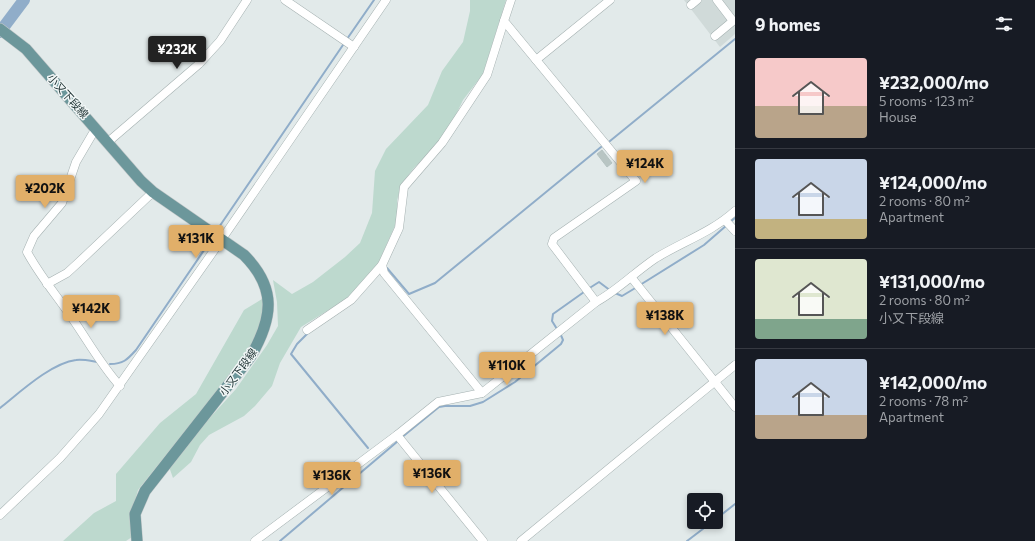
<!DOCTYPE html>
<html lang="en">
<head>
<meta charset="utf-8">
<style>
	:root { --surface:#171b24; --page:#242831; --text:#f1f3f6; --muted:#9ea1a6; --line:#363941; --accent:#e1af69 }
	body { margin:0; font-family:Commissioner,"Noto Sans JP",sans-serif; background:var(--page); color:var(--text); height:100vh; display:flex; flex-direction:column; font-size:15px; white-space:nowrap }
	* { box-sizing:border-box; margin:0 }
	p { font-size:13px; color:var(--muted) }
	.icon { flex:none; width:22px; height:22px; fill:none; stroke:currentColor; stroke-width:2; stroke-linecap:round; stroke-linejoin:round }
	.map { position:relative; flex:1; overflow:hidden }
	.details { display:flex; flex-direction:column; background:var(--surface); width:300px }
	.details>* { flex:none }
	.controls { position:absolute; left:687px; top:493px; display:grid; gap:8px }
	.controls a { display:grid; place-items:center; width:36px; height:36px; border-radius:4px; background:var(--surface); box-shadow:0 2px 6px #0003; font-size:20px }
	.price { position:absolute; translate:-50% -34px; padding:0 9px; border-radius:4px; background:var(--accent); color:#111; font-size:13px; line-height:26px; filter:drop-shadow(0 1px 2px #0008) }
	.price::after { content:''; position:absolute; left:50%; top:24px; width:12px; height:9px; margin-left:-6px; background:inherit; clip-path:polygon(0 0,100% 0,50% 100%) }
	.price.on { background:#222; color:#fff }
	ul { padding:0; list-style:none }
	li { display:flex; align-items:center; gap:12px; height:100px; padding:0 20px }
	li+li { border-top:1px solid var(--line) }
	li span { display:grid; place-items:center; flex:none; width:112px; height:80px; border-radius:4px; color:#555 }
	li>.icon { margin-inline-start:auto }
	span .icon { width:48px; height:48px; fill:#fffc; stroke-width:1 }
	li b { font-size:17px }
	h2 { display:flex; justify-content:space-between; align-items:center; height:48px; padding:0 20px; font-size:17px }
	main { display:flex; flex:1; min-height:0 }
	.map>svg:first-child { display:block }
	.built { fill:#d0dad9 }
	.green { fill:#bdd9ce }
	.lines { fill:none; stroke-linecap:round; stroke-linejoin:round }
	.stream { stroke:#90adc9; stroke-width:2 }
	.river { stroke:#90adc9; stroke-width:12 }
	.building { fill:#b8c5c3; stroke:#b5c3c2 }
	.minor-casing { stroke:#a5b1b1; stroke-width:9 }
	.major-casing { stroke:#c2c7c8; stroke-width:12 }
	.minor { stroke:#fff; stroke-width:8 }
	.major { stroke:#6c979b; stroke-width:11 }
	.labels { text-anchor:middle; stroke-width:3; stroke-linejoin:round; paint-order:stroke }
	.street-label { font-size:11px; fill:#243839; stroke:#f2f7f7 }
</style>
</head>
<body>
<main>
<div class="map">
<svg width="735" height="541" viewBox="0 0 735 541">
	<rect width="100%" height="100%" fill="#e2eaea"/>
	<polygon class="built" points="684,0 735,0 735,34 720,47"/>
	<g class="green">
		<polygon points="470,0 506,0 483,74 463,100 451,125 438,144 413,169 401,185 397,201 397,221 377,266 348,298 301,327 280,363 272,386 255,406 244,416 209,435 200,445 191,462 173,478 168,464 236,389 267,345 278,326 277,302 273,280 292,294 313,282 345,257 360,243 372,213 375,171 386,149 428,105 442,71 463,42 470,11"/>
		<polygon points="262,299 265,314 249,351 138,490 131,516 132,537 126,541 63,541 94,513 116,501 116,474 160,423 196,394 244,310"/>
	</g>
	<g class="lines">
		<g class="stream">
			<polyline points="347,39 374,0"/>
			<polyline points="610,141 735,39"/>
			<polyline points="730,222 735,218"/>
			<polyline points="217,230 345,42"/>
			<polyline points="387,268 409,294 435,283 601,147"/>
			<polyline points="640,285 704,245 727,225"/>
			<polyline points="588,289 599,282 611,291"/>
			<polyline points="615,293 622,296 637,287"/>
			<polyline points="557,329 552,321 553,314 584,292"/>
			<polyline points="308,333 297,344 291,354 368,448"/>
			<path d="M 110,364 C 123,364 127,360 136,350 L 211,240"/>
			<path d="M 0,408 C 19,393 51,363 76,360 C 83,359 91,361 98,362"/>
			<polyline points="401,438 439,407 445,406 470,406 483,402 515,382 561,344 563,340 560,333"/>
			<polyline points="716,519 735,504"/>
			<polyline points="280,541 398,441"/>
			<polyline points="687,541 712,522"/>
		</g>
		<polyline class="river" points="0,32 24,0"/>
	</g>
	<polygon class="building" points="602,150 612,163 607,167 597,154"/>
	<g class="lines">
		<defs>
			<g id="minor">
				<polyline points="285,0 354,47"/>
				<polyline points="511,0 504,21 636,181 554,238 552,244 596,302"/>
				<polyline points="691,5 697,0"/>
				<polyline points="715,36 733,21 717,0"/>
				<polyline points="536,60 610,0"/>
				<path d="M 96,128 L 76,162 L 62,203 L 34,236 L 27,252 C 40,276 57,296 72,318 C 88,341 101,365 120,386"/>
				<polyline points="108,142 199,64 220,41 247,0"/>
				<polyline points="725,220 735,231"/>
				<polyline points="631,277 735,407"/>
				<polyline points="47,284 67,273 79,262 153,192"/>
				<polyline points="307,330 351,300 382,265"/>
				<polyline points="482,393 384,273 382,265 399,228 404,187 442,143 487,75 504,21"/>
				<polyline points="397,435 483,541"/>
				<polyline points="0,515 60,458 99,414 222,239 386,0"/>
				<path d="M 255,541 L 397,435 L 438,402 L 482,393 L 596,302 C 618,290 635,272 656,258 C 682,242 712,232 735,211"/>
				<polyline points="521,541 735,365"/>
			</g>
			<path id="major" d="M 0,29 L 26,49 L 141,181 L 153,192 L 244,255 C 277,288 273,318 251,356 L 145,491 L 135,514 L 137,541"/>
		</defs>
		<use href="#minor" class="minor-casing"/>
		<use href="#major" class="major-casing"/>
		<use href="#minor" class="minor"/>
		<use href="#major" class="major"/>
	</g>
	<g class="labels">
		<g class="street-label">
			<text transform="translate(68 96) rotate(48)" y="4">小又下段線</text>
			<text transform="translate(238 372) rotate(-54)" y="4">小又下段線</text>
		</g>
	</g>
</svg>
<div class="controls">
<a><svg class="icon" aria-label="locate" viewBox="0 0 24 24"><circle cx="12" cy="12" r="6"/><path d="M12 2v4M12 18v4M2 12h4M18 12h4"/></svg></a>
</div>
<b class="price on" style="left:177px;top:70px">¥232K</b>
<b class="price" style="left:645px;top:184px">¥124K</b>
<b class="price" style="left:45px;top:209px">¥202K</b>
<b class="price" style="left:196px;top:259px">¥131K</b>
<b class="price" style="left:91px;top:329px">¥142K</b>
<b class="price" style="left:665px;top:336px">¥138K</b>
<b class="price" style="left:507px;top:386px">¥110K</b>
<b class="price" style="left:432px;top:494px">¥136K</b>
<b class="price" style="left:332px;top:496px">¥136K</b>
</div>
<section class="details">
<h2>9 homes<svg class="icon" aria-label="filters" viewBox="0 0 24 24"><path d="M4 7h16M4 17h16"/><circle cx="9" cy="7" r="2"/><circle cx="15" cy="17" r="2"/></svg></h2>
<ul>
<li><span style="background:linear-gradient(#f6c9c9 60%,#b9a48a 0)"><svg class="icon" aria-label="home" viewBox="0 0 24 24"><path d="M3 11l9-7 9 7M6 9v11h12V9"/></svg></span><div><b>¥232,000/mo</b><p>5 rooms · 123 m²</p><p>House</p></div></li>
<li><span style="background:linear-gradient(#c9d6e8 75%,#c2b280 0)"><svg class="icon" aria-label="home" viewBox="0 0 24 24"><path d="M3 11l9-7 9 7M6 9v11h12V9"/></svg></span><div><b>¥124,000/mo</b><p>2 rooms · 80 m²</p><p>Apartment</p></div></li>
<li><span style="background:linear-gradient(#dfe7d0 75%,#7fa58c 0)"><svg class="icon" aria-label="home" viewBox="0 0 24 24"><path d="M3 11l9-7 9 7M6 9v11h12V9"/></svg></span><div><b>¥131,000/mo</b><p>2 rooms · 80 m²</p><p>小又下段線</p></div></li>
<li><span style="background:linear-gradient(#c9d6e8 70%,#b9a48a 0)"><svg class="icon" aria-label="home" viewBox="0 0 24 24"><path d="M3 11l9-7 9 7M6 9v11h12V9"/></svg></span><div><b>¥142,000/mo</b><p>2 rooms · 78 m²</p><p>Apartment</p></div></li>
</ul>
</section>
</main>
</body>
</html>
